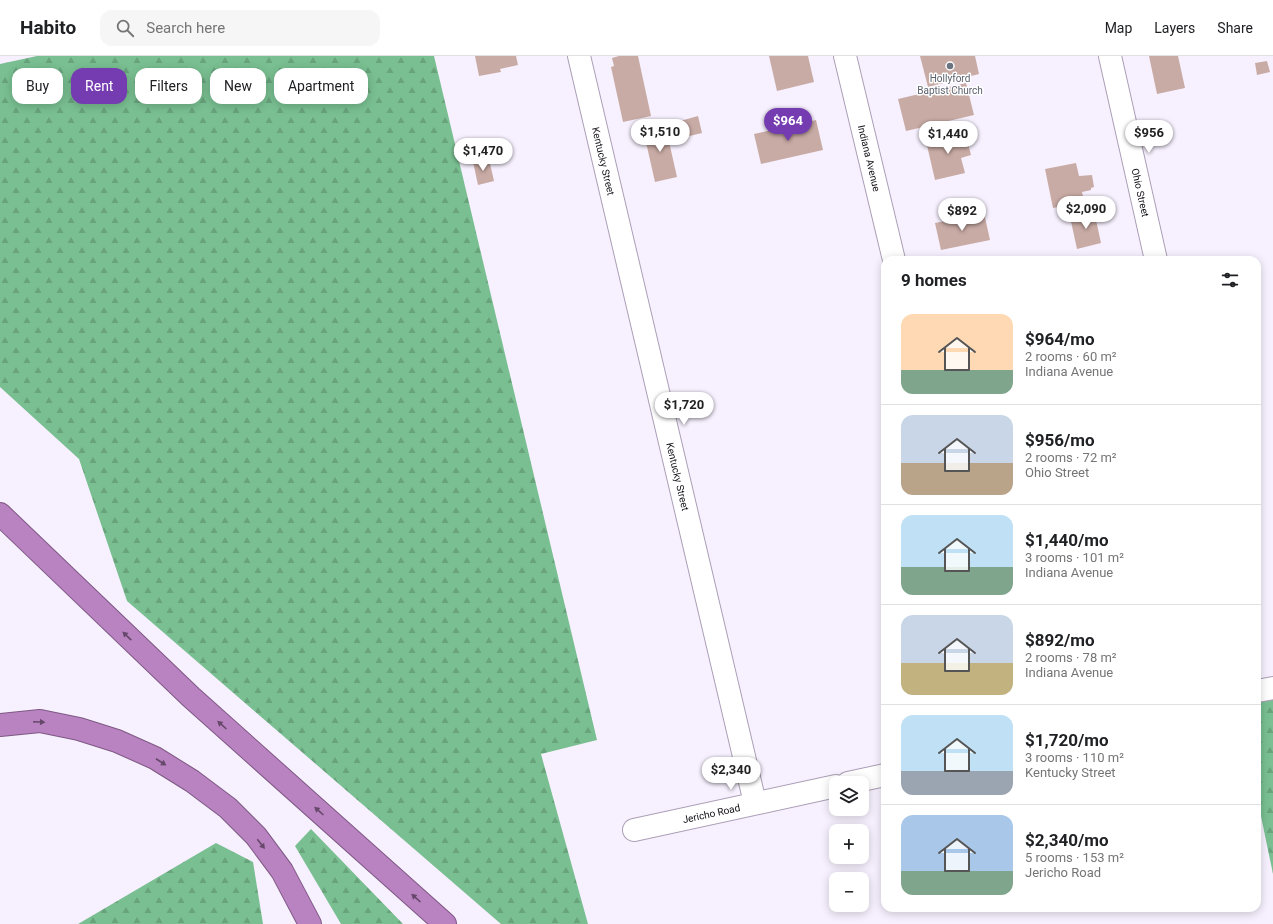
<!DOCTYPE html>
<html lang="en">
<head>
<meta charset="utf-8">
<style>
	:root { --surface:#fff; --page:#f6f6f6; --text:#202124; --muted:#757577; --line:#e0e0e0; --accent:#753bb1 }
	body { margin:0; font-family:Roboto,sans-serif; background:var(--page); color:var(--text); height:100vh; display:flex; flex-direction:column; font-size:15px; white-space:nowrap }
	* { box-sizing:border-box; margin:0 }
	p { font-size:13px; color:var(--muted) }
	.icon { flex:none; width:22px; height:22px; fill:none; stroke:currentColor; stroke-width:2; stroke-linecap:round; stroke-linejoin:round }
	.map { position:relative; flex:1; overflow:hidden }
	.panel { position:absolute; left:881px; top:200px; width:380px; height:656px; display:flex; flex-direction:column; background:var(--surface); border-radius:12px; box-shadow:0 2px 10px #0003 }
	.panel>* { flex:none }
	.top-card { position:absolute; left:12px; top:12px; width:380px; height:36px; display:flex; gap:8px }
	.buttons { position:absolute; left:829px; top:720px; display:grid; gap:8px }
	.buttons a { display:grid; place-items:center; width:40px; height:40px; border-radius:8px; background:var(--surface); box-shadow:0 2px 10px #0003; font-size:20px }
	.price { position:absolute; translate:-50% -34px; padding:0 9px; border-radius:14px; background:#fff; color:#222; font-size:13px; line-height:26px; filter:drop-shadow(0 1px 2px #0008) }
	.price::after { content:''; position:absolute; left:50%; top:24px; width:12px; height:9px; margin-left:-6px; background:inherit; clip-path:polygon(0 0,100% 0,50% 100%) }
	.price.active { background:var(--accent); color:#fff }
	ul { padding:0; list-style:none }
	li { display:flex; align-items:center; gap:12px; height:100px; padding:0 20px }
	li+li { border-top:1px solid var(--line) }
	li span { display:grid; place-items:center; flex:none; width:112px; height:80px; border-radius:12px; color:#555 }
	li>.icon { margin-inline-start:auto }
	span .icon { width:48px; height:48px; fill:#fffc; stroke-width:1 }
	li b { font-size:17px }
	h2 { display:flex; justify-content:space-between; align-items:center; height:48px; padding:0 20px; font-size:17px }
	.chip { padding:0 14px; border-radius:12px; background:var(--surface); box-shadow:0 2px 10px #0003; font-size:14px; line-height:36px }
	.chip.active { background:var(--accent); color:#fff }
	header { display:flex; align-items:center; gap:24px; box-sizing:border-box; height:56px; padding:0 20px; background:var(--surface); border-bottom:1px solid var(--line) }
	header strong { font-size:19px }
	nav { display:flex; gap:22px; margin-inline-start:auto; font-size:14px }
	.search { width:280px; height:36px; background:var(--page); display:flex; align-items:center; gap:10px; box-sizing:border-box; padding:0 14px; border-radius:12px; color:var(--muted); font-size:15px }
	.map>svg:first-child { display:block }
	.forest { fill:url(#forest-firs) }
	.building { fill:#c9aba5 }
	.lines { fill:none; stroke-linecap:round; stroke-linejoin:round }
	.minor-casing { stroke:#ab9fb6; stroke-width:24 }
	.motorway-casing { stroke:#7e5984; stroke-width:24 }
	.minor { stroke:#fff; stroke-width:22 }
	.motorway { stroke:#b982c0; stroke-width:22 }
	.oneway { fill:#65486a }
	.worship-dot { fill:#6b7280; stroke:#fff; stroke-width:1.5 }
	.labels { text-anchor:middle; stroke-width:3; stroke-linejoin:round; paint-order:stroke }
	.worship-label { font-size:10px; fill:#5b616d; stroke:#fff }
	.street-label { font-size:10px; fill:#110d15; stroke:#fff }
</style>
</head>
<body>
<header>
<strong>Habito</strong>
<div class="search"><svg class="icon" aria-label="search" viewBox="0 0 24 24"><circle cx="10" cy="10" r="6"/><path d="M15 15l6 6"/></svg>Search here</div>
<nav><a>Map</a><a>Layers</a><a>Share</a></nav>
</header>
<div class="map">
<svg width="1273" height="868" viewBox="0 0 1273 868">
	<defs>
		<pattern id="forest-firs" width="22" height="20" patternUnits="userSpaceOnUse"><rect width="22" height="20" fill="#79bf91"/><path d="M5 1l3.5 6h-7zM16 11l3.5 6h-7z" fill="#68a37c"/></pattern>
	</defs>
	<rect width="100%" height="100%" fill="#f7f0fe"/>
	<g class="forest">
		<polygon points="37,0 434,0 597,684 541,698 588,868 501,868 127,545 79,403 0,331 0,8"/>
		<polygon points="1273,642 1273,818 1257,741 1257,645"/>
		<polygon points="311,773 403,868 341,868 295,790"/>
		<polygon points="216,787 253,806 263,868 78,868"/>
	</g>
	<g class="building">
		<polygon points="475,0 516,0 518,9 500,13 501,16 479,20"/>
		<polygon points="619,0 638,0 651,60 623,66 611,11 614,10 612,2"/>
		<polygon points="769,0 808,0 814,26 777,35"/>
		<polygon points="920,0 975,0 979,18 928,31"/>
		<polygon points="1149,0 1178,0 1185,32 1157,38"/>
		<polygon points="1267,5 1270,16 1257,19 1255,7"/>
		<polygon points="966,27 974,59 906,75 898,43"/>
		<polygon points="698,60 702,77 677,83 673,67"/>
		<polygon points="816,64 823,94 761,108 754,78"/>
		<polygon points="665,68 677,121 655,126 643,73"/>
		<polygon points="965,76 971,99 961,102 965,117 935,124 926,85"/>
		<polygon points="489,103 494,125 478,129 473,106"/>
		<polygon points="1076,107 1079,120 1092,119 1094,131 1091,132 1091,134 1082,136 1084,145 1053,152 1045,113"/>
		<polygon points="1094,155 1101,187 1077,193 1070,161"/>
		<polygon points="984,157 990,184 941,194 935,167"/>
	</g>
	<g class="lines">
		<defs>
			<g id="minor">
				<path id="s1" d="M 579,0 L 755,747"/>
				<path id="s2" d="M 845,0 L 894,204"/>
				<path id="s3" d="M 1110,0 L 1156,204"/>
				<polyline points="1257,635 1273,632"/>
				<polyline points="848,727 885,719"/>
				<path id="s4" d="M 634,774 L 836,730"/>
			</g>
			<g id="motorway">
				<polyline points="0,458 191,641 445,868"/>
				<polyline points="0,669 40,665 79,673 117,685 155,702 192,725 228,752 256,780 282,815 310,868"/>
			</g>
		</defs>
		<use href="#minor" class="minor-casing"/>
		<use href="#motorway" class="motorway-casing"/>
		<use href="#minor" class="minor"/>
		<use href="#motorway" class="motorway"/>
	</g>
	<defs><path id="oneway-solid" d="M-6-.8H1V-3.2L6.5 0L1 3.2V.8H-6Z"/></defs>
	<g class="oneway">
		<use href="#oneway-solid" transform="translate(127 580) rotate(-136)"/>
		<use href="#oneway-solid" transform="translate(39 666) rotate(2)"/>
		<use href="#oneway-solid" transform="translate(222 669) rotate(-138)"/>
		<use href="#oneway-solid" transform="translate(161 706) rotate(33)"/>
		<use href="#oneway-solid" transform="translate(319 755) rotate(-138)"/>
		<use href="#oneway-solid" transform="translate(261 788) rotate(52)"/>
		<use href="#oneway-solid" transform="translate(416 842) rotate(-138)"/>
	</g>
	<circle class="worship-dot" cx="950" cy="10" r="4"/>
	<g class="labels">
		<g class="worship-label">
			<text x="950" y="26">Hollyford<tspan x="950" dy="12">Baptist Church</tspan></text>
		</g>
		<g class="street-label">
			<text dy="4" stroke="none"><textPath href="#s2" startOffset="105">Indiana Avenue</textPath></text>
			<text dy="4" stroke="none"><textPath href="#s1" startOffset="108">Kentucky Street</textPath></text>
			<text dy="4" stroke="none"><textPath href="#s3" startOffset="140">Ohio Street</textPath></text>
			<text dy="4" stroke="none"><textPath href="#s1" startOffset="432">Kentucky Street</textPath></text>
			<text dy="4" stroke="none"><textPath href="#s4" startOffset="79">Jericho Road</textPath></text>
		</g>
	</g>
</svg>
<div class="buttons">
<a><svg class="icon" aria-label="layers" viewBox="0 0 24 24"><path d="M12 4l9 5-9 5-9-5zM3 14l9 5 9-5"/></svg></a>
<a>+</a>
<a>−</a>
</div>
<b class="price active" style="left:788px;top:86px">$964</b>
<b class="price" style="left:660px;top:97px">$1,510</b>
<b class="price" style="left:1149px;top:98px">$956</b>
<b class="price" style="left:948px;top:99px">$1,440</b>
<b class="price" style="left:483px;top:116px">$1,470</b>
<b class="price" style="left:1086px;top:174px">$2,090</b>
<b class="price" style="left:962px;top:176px">$892</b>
<b class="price" style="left:684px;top:370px">$1,720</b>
<b class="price" style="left:731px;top:735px">$2,340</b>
<div class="top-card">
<a class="chip">Buy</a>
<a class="chip active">Rent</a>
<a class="chip">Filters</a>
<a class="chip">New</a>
<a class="chip">Apartment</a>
</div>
<section class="panel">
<h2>9 homes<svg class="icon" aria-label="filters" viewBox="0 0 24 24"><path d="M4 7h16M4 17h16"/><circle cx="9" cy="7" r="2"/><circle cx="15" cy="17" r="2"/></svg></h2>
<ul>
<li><span style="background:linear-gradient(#ffd9b3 70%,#7fa58c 0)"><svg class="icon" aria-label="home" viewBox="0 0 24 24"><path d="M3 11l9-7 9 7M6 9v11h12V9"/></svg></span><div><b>$964/mo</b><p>2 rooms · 60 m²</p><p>Indiana Avenue</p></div></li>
<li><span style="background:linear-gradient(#c9d6e8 60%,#b9a48a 0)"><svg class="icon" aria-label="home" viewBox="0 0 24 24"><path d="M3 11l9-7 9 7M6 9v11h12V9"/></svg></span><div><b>$956/mo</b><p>2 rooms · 72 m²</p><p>Ohio Street</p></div></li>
<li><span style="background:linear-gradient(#bfe0f5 65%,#7fa58c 0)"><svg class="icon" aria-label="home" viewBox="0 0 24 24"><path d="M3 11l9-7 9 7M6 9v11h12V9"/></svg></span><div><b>$1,440/mo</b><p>3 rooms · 101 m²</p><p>Indiana Avenue</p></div></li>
<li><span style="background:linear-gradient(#c9d6e8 60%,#c2b280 0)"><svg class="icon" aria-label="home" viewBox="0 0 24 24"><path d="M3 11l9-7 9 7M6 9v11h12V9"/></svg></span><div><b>$892/mo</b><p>2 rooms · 78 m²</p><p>Indiana Avenue</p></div></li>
<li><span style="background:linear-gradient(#bfe0f5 70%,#9aa5b1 0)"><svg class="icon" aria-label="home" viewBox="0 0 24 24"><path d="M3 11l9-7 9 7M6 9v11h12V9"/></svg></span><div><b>$1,720/mo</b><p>3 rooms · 110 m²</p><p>Kentucky Street</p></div></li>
<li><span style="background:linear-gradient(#a9c7e8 70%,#7fa58c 0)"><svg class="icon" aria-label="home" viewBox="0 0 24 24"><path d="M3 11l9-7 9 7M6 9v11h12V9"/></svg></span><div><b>$2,340/mo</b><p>5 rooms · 153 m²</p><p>Jericho Road</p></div></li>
</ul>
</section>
</div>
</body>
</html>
